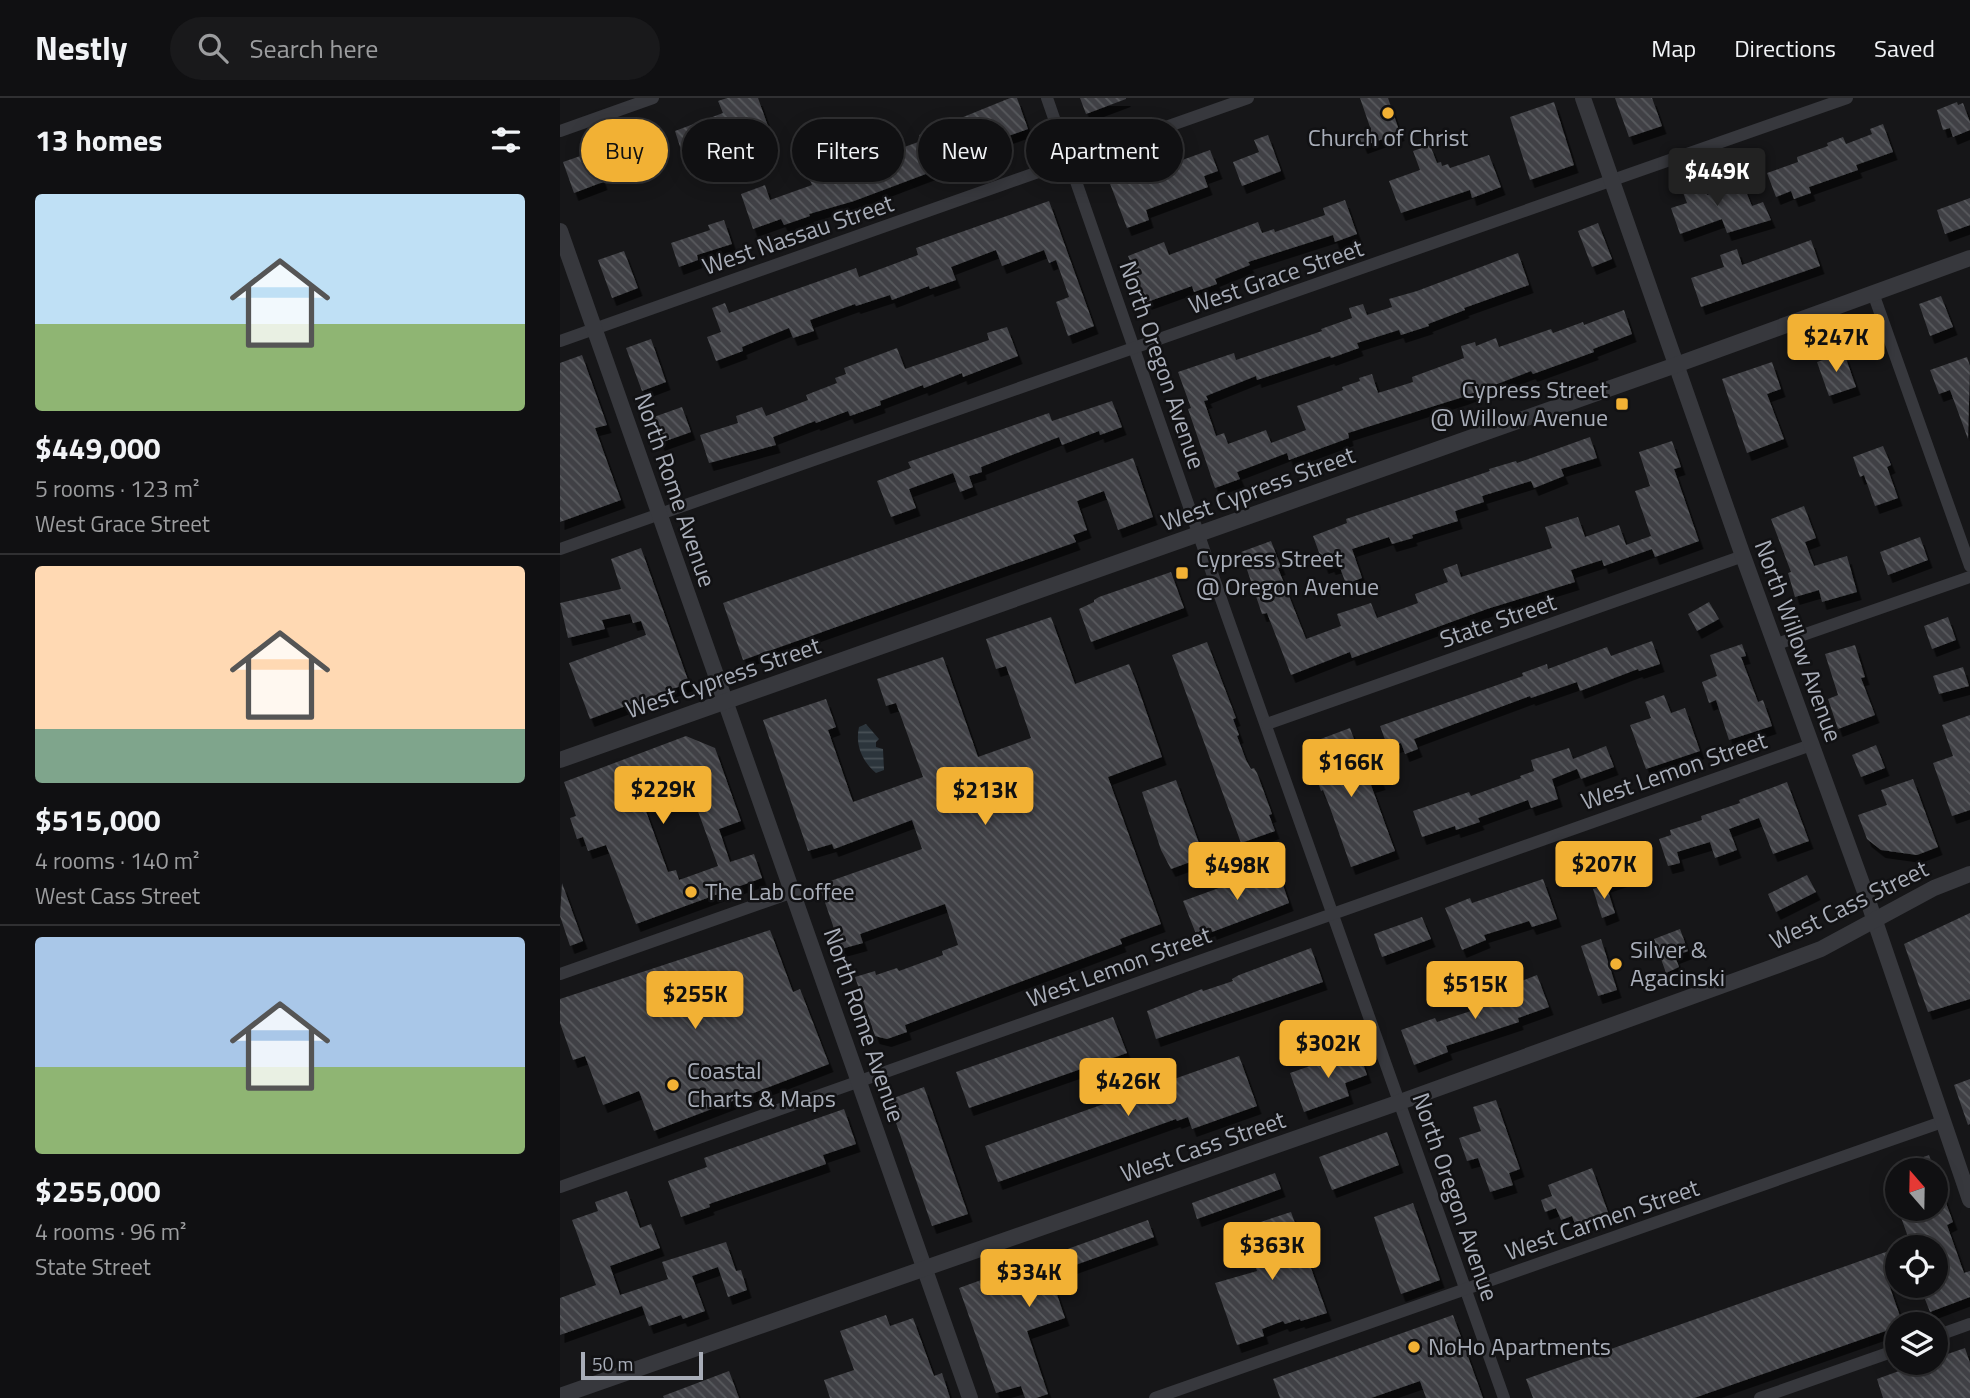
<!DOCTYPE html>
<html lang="en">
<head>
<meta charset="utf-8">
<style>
	:root { --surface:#101012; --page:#19191b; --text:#f1f3f6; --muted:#9c9d9f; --line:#303032; --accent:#f2b134 }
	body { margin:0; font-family:"Titillium Web",sans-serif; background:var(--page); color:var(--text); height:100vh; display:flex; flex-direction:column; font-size:26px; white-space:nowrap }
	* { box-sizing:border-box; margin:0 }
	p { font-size:23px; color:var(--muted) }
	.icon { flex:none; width:38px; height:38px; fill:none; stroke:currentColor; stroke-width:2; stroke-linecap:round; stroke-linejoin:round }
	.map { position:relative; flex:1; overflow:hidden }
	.details { display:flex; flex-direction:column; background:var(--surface); width:560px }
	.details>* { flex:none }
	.hud { position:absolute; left:21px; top:21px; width:665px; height:63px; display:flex; gap:14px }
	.needle { width:46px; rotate:340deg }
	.buttons { position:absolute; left:1325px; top:1060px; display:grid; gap:14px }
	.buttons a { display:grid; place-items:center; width:63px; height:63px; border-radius:50%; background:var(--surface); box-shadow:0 4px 18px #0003,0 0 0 2px var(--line); font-size:35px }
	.scale { position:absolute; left:21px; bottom:18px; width:122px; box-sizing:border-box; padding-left:7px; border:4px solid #a8adb8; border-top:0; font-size:19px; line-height:24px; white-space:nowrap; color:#a8adb8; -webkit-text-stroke:5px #111113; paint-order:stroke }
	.price { position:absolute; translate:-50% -60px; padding:0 16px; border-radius:7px; background:var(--accent); color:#111; font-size:23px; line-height:46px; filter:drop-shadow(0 2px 4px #0008) }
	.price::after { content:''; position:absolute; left:50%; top:42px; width:21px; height:16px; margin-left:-10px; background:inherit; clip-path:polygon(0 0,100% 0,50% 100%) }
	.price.selected { background:#222; color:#fff }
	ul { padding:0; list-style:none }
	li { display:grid; align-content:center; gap:14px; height:371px; padding:0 35px }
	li+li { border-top:2px solid var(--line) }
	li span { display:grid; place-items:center; height:217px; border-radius:7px; color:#555 }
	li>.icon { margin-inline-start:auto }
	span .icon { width:126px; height:126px; fill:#fffc; stroke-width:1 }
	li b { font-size:30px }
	h2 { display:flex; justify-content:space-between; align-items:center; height:84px; padding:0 35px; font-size:30px }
	.pill { padding:0 24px; border-radius:32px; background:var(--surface); box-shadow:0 4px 18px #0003,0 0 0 2px var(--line); font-size:24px; line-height:63px }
	.pill.selected { background:var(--accent); color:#111 }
	header { display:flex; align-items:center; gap:42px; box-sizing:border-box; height:98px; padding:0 35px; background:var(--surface); border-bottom:2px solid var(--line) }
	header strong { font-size:33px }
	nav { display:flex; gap:38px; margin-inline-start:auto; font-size:24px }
	.search { width:490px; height:63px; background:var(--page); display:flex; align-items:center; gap:18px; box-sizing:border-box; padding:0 24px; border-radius:38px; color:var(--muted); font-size:26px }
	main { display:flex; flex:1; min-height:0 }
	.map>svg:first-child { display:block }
	.water { fill:url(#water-rules) }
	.building { fill:url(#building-back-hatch); fill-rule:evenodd; filter:url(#shadow) }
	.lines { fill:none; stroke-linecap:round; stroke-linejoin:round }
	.minor { stroke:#37383d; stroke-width:12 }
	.tertiary { stroke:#37383d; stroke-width:16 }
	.poi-dot { fill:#f2b134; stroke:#111113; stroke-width:2.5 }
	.labels { text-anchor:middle; stroke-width:5; stroke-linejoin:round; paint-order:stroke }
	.poi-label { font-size:24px; fill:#a8adb8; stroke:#111113; text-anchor:start }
	.street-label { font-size:24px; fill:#a8adb8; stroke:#111113 }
</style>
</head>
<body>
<header>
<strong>Nestly</strong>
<div class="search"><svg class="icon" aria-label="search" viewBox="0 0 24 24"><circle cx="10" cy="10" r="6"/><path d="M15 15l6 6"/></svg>Search here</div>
<nav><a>Map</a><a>Directions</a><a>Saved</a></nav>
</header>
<main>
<section class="details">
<h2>13 homes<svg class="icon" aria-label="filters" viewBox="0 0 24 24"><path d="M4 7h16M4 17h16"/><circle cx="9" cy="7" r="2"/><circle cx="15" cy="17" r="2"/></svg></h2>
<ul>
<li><span style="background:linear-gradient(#bfe0f5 60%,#8fb573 0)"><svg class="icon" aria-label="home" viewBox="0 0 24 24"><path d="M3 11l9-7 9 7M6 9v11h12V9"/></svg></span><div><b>$449,000</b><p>5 rooms · 123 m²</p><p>West Grace Street</p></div></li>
<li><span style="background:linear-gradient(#ffd9b3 75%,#7fa58c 0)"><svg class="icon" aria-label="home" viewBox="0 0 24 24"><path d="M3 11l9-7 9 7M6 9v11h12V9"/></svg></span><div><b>$515,000</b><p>4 rooms · 140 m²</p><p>West Cass Street</p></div></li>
<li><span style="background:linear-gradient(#a9c7e8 60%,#8fb573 0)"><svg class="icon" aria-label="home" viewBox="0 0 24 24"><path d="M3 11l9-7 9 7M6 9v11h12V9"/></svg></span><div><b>$255,000</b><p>4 rooms · 96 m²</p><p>State Street</p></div></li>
</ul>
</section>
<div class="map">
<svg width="1410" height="1300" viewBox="0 0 1410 1300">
	<defs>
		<pattern id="water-rules" width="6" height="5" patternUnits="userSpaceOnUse" patternTransform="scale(1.75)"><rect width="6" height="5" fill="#2c353c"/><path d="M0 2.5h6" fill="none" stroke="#485056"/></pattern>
		<pattern id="building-back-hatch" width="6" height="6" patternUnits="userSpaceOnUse" patternTransform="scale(1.75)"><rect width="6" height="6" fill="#404145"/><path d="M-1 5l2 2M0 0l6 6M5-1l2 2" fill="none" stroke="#595a5e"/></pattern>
		<filter id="shadow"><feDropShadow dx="4.5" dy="8" stdDeviation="0" flood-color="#0009"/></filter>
	</defs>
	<rect width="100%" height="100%" fill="#161618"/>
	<path class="water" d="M 306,626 L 319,641 L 316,644 L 316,649 L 323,651 L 324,672 L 316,675 C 302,663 295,647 299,629 Z"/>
	<g class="building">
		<polygon points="167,0 198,0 209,31 173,45 171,38 162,41 161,38 140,46 141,49 122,55 115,33 163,15 158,3"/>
		<polygon points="450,0 457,0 468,31 421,48 424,57 412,62 411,59 294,103 249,116 250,118 224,127 221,121 193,131 181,96 205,87 210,102 252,87 248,78 273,69 275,74 361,43 359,37"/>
		<polygon points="520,0 566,0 566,1 526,16"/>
		<polygon points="800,0 828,0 840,35 803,48 798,36 811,32"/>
		<polygon points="1055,0 1092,0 1102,28 1069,39"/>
		<polygon points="994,4 1014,67 970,82 950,19"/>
		<polygon points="1397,4 1398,7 1403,5 1410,24 1410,32 1393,39 1390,30 1383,32 1377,12"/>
		<polygon points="1323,26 1333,54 1296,67 1298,72 1249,89 1251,95 1234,101 1231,93 1216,99 1207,75 1238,64 1237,59 1268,48 1267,45 1283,39 1286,46 1312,36 1310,31"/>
		<polygon points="708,37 721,73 682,88 673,64 699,54 694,42"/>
		<polygon points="870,47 877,65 881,64 882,68 888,66 890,70 929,57 941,89 912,100 910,92 841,115 829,83 860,72 853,53"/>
		<polygon points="650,52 658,73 644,78 648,89 586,112 589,122 567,130 549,83 612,60 614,65"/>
		<polygon points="32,54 43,84 14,95 3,64"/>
		<polygon points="1139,76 1147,97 1182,84 1192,108 1203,104 1211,122 1167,135 1162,121 1120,136 1111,110 1127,105 1119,84"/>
		<polygon points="1410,100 1410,127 1385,136 1377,112"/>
		<polygon points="785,102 797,136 775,144 773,137 688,164 690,167 655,181 657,186 634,194 632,188 587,204 568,158 604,144 609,157 698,124 702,135 714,131 715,134 765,117 763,110"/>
		<polygon points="489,103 534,228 508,238 496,204 509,199 496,162 489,165 484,152 442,168 436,152 391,169 396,182 370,191 369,188 332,202 330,197 296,208 295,206 250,222 254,233 233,240 229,230 182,249 183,253 156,263 147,239 161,234 152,210 165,205 169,215 296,170 299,179 358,157 356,150"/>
		<polygon points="164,122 172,146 137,157 138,162 119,169 111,145 150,132 148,127"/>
		<polygon points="1038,125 1052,161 1032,169 1018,133"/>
		<polygon points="1251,142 1260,168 1141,209 1131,180 1164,169 1160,157 1177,151 1182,167"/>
		<polygon points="64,153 78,190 52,200 38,162"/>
		<polygon points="958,155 969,187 904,210 905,212 868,226 869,228 841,237 839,232 797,245 799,250 771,260 770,258 697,282 696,278 646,298 648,302 644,303 656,338 664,335 668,346 706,332 711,345 746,332 737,308 783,292 782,289 800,283 799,280 812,276 818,295 853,284 852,279 904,260 901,248 915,244 916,248 936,240 939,249 991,231 993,235 1023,224 1024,227 1064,212 1072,236 1033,251 1034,254 973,276 971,273 903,299 788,335 789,340 729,362 727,355 677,374 680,381 655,390 628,311 631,310 618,274 674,255 676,262 762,233 761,231 792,220 789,210 803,206 807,217 832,209 829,201 857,193"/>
		<polygon points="1381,198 1393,229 1370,238 1359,206"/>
		<polygon points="447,229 458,258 403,279 402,275 364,290 363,287 320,303 321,307 290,318 288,313 256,325 255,323 213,339 216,347 149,365 140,337 178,325 176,318 202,309 206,318 248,302 246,297 277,285 275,280 286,276 284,270 337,250 345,271 429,242 427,235"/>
		<polygon points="91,241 106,284 82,293 66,250"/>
		<polygon points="1284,255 1296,289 1269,298 1257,264"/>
		<polygon points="22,257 47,327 35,330 61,402 0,424 0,265"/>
		<polygon points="1407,259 1410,268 1408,341 1390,292 1379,296 1370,272"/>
		<polygon points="1212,264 1221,291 1207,296 1224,341 1187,355 1162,281"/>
		<polygon points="552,303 562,329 540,337 539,333 502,347 499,339 457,355 421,369 422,374 409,378 413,389 400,394 393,375 349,391 356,410 331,419 317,383 351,370 348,364 489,315 492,323"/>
		<polygon points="122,309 131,334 100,345 91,320"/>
		<polygon points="1030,339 1037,360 1001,371 1004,378 974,390 971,383 922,398 924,404 895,413 898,423 852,437 853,440 832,446 829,439 792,451 802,480 786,486 779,467 771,469 770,466 764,468 753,438 787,425 786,421 930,373 929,371 956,363 957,365"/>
		<polygon points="1112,343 1121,369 1114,371 1139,443 1095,459 1092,451 1044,468 1042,462 1011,472 1015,484 927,511 792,560 790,554 731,577 707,515 702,516 681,454 711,443 721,469 718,470 746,541 781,528 777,516 811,505 817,520 858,505 855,496 888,484 883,471 897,466 901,479 992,450 985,429 1018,419 1025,439 1059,427 1066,447 1091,438 1075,393 1090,388 1079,354"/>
		<polygon points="1323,348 1331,367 1327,369 1338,400 1315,408 1304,377 1300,379 1293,359"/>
		<polygon points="573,360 593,419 558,432 544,393 517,403 527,432 513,437 516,444 183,562 163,505"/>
		<polygon points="1244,408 1256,440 1245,444 1254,468 1287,458 1297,494 1262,504 1259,492 1235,499 1228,475 1231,474 1211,421"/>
		<polygon points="1360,439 1368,462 1328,477 1320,454"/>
		<polygon points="81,450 129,585 30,621 9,565 86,537 81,523 73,525 70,516 42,522 45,531 8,540 0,505 61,491 51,461"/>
		<polygon points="611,474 624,510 531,544 519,511 534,504 534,502 539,499"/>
		<polygon points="1149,504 1159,521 1137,533 1128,516"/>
		<polygon points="491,519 515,586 569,566 575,581 602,659 548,679 601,826 560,841 562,846 345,927 347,934 327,941 315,938 295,879 315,873 316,877 337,870 339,873 383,857 382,853 398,847 385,806 300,836 303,845 281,851 259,787 362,751 352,722 274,751 272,746 248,753 203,622 266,601 276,629 268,632 293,704 363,679 336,605 326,608 317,581 383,559 418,659 471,640 446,568 436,571 426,541"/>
		<polygon points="1388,519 1396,542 1372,551 1364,528"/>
		<polygon points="1092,543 1100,566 1079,573 1078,571 1020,593 1017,584 971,600 970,598 854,641 858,651 845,656 841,645 828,650 820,628 963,578 962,575 987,566 988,571 1047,549 1051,558"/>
		<polygon points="647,544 676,620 673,621 679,637 677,638 686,662 691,671 694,670 697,675 712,716 709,717 715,733 681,745 612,557"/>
		<polygon points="1182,546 1186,558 1181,559 1198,604 1203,602 1212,628 1169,642 1156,602 1149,605 1142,584 1157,578 1150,557"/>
		<polygon points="1295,547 1305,579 1301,580 1315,617 1278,631 1268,601 1278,597 1265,556"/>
		<polygon points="1403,569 1409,588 1379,596 1373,578"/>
		<polygon points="1104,597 1111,615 1125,610 1140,653 1086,671 1070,627 1091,620 1085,604"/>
		<polygon points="1410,617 1410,712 1392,718 1373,665 1393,658 1382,627"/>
		<polygon points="790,630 795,644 787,648 797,676 815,669 821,684 811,687 835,753 791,769 769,707 763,692 761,693 747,653 752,651 750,645"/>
		<path d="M 126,638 L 155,650 L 181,723 L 159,731 L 170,764 L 194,756 L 202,780 L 76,826 L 46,747 L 28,753 L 23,739 L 17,741 L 10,720 L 16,718 L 4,684 ZM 125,678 L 158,768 L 119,782 L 116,772 L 108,774 L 79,694 Z"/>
		<polygon points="1316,647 1325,670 1301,679 1292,657"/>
		<polygon points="1046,648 1054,669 1021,681 1017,671 992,681 998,701 971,710 968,702 918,720 920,724 896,732 895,728 862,739 853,713 909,694 911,698 961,680 960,678 974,673 971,662 1009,650 1013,661"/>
		<polygon points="1353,681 1378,749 1357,757 1321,752 1307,741 1298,717 1327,707 1321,692"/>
		<polygon points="616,682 644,759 611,771 601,752 582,694"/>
		<polygon points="1227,684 1249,743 1213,756 1199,720 1169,731 1177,752 1155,760 1150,744 1117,754 1120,765 1108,768 1099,741 1111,737 1110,732 1142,722 1141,718 1180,705 1179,702"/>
		<polygon points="1059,759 1066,780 1042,788 1034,768"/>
		<polygon points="717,769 729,805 652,834 651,830 636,836 623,803"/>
		<polygon points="1247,777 1256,794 1216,814 1208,796"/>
		<polygon points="983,781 997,821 972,829 969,823 924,837 926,842 902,852 885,810 910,800 912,805"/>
		<polygon points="2,785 23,843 10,848 0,818"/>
		<polygon points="1046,787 1055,815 1042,820 1033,791"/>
		<polygon points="1410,815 1410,901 1368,914 1344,846"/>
		<polygon points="862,819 871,841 822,859 814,836"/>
		<polygon points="1120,831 1128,853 1115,858 1119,869 1106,875 1094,841"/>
		<polygon points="210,832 233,894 240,891 269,966 94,1033 79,993 43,1007 25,958 13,962 0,925 0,901"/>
		<polygon points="1041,841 1057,892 1038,898 1021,848"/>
		<polygon points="751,850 763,884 596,941 587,913 642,891 643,893 673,883 672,881 679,877"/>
		<polygon points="977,877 989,909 958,920 959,924 886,948 888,954 854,967 841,932 875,920 877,924 914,912 913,907 956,891 954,886"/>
		<polygon points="553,919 567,955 409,1010 396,974"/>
		<polygon points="798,951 807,977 785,985 789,998 744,1014 730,975"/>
		<polygon points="679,958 697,1008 632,1031 628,1019 617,1023 616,1021 438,1084 425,1048"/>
		<polygon points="1410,981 1410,1026 1408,1027 1394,987"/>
		<polygon points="364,989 408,1116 372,1128 328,1002"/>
		<polygon points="936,1002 960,1071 949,1075 953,1087 930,1094 918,1060 907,1063 899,1040 921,1033 913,1009"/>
		<polygon points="284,1011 296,1046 263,1057 266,1066 149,1106 150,1109 121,1119 108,1083 147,1069 144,1060"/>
		<polygon points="827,1034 839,1067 772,1092 759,1059"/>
		<polygon points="1369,1057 1375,1073 1330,1073 1330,1071"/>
		<polygon points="1032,1070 1049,1117 1016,1129 1012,1118 1001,1122 996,1110 985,1114 981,1102 992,1098 988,1087"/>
		<polygon points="715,1075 721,1091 637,1121 632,1105"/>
		<polygon points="1376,1080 1377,1080 1393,1124 1387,1127 1404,1175 1410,1173 1410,1199 1370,1214 1361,1191 1376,1188 1376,1150 1352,1150 1338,1111 1376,1111"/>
		<polygon points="67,1093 80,1130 91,1126 100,1150 50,1168 60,1197 108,1181 102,1164 166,1144 176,1173 181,1172 187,1192 168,1199 158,1169 132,1178 145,1213 123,1221 121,1217 89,1228 82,1208 0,1237 0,1200 36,1187 12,1122 38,1113 35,1104"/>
		<polygon points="853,1105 880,1182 841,1196 814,1119"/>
		<polygon points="731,1114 767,1215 741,1223 740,1221 725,1226 723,1223 702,1231 704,1238 677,1247 655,1185 697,1173 682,1130"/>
		<polygon points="588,1122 594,1139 490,1176 505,1220 467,1233 488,1296 476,1300 465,1300 461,1288 436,1295 399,1190"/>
		<polygon points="1337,1150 1337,1171 1325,1175 1343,1227 1337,1227 1337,1229 1134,1300 973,1300 966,1281"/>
		<polygon points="326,1217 330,1228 353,1220 374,1278 382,1275 390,1300 270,1300 264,1282 294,1272 280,1233"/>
		<polygon points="893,1217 923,1300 866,1300 860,1283 811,1300 720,1300 713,1281"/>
		<polygon points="1405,1250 1410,1265 1410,1300 1323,1300 1317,1281 1361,1265 1376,1265 1376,1260"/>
		<polygon points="169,1273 179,1300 104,1300 103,1298"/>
	</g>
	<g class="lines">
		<g class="minor">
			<polyline points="487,0 667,518 944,1300"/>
			<polyline points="0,33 93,0"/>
			<polyline points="1313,195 1410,468"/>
			<polyline points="0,243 688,0"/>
			<polyline points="0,451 1287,0"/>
			<polyline points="1214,547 1410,479"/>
			<polyline points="707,626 1183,458"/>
			<polyline points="0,876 233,794"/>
			<polyline points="0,1089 1251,647"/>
			<polyline points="1376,1238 1410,1226"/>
			<polyline points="595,1300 1382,1024"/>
			<polyline points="1200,1300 1337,1252"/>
		</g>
		<g class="tertiary">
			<polyline points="1023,0 1183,458 1305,794 1410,1102"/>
			<polyline points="0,133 410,1300"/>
			<polyline points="0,662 1116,267 1410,160"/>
			<polyline points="0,1298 840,1004 1213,869 1261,851 1374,790 1410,776"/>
		</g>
	</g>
	<g class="poi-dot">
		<circle cx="828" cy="15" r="7"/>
		<rect x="1055" y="299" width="14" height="14" rx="3.5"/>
		<rect x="615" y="468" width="14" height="14" rx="3.5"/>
		<circle cx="131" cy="794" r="7"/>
		<circle cx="1056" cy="866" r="7"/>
		<circle cx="113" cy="987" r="7"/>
		<circle cx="854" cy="1249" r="7"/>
	</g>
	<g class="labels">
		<g class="poi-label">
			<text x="828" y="48" text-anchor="middle">Church of Christ</text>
			<text x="1048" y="300" text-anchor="end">Cypress Street<tspan x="1048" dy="28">@ Willow Avenue</tspan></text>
			<text x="636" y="469">Cypress Street<tspan x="636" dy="28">@ Oregon Avenue</tspan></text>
			<text x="145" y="802">The Lab Coffee</text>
			<text x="1070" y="860">Silver &amp;<tspan x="1070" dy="28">Agacinski</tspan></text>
			<text x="127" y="981">Coastal<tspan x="127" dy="28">Charts &amp; Maps</tspan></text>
			<text x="868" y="1257">NoHo Apartments</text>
		</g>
		<g class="street-label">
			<text transform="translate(238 137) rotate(-19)" y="8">West Nassau Street</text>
			<text transform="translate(716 179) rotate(-19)" y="8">West Grace Street</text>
			<text transform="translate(602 267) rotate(71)" y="8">North Oregon Avenue</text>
			<text transform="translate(698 391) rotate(-20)" y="8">West Cypress Street</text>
			<text transform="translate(115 392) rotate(71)" y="8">North Rome Avenue</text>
			<text transform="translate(938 523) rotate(-19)" y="8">State Street</text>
			<text transform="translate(1238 543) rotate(70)" y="8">North Willow Avenue</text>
			<text transform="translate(163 580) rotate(-19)" y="8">West Cypress Street</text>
			<text transform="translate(1114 673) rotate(-19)" y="8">West Lemon Street</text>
			<text transform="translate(1289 807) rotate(-26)" y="8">West Cass Street</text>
			<text transform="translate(559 869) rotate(-20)" y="8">West Lemon Street</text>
			<text transform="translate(304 927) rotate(71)" y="8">North Rome Avenue</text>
			<text transform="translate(643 1049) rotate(-19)" y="8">West Cass Street</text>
			<text transform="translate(895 1099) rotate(71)" y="8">North Oregon Avenue</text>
			<text transform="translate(1042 1122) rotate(-19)" y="8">West Carmen Street</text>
		</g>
	</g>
</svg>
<div class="buttons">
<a><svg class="needle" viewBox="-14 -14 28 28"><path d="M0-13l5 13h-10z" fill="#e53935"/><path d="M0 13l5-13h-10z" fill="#9c9d9f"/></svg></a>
<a><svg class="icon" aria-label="locate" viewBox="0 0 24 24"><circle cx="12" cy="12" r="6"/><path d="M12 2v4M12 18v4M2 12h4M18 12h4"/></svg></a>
<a><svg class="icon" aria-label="layers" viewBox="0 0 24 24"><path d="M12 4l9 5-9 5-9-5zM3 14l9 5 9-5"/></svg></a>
</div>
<div class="scale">50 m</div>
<b class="price selected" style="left:1157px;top:110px">$449K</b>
<b class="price" style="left:1276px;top:276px">$247K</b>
<b class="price" style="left:791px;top:701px">$166K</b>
<b class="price" style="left:103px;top:728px">$229K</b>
<b class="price" style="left:425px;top:729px">$213K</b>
<b class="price" style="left:1044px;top:803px">$207K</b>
<b class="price" style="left:677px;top:804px">$498K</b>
<b class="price" style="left:915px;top:923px">$515K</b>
<b class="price" style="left:135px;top:933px">$255K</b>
<b class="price" style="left:768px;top:982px">$302K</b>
<b class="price" style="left:568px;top:1020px">$426K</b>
<b class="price" style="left:712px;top:1184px">$363K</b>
<b class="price" style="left:469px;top:1211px">$334K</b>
<div class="hud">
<a class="pill selected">Buy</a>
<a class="pill">Rent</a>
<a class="pill">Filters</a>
<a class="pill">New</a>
<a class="pill">Apartment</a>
</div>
</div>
</main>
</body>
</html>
